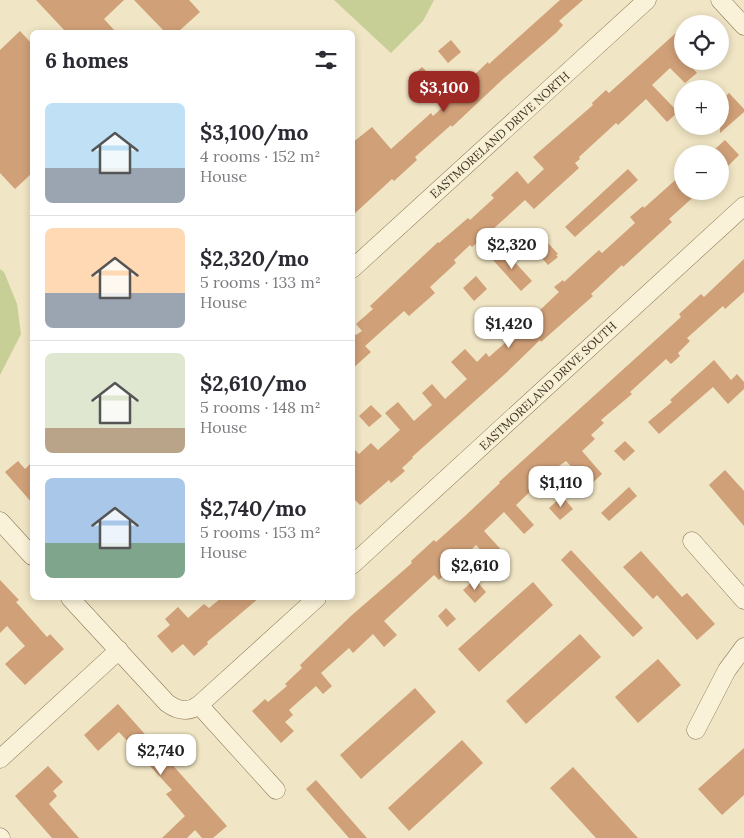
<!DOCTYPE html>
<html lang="en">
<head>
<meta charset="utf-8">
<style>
	:root { --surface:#fff; --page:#f2f2f3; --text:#2b2b33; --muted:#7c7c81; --line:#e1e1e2; --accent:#9e2a26 }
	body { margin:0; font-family:Lora,serif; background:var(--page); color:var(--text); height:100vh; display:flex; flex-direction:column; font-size:19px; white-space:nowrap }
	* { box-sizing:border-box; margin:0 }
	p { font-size:16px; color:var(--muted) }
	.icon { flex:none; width:28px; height:28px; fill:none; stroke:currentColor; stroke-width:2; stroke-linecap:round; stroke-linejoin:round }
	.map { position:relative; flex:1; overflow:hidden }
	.sheet { position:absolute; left:30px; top:30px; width:325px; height:570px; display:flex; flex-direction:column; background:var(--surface); border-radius:8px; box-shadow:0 2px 8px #0003 }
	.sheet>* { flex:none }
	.controls { position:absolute; left:674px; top:15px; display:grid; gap:10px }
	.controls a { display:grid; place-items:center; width:55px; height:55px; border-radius:50%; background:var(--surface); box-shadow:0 2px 8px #0003; font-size:25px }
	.price { position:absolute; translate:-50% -42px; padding:0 11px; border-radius:10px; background:#fff; color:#222; font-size:16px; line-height:32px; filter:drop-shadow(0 1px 2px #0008) }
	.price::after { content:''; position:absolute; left:50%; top:30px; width:15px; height:11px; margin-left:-8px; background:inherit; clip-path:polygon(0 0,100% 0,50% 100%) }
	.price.active { background:var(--accent); color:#fff }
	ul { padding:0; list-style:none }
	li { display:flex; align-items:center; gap:15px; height:125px; padding:0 15px }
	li+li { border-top:1px solid var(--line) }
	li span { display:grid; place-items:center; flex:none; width:140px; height:100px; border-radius:8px; color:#555 }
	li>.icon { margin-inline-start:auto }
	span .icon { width:60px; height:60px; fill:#fffc; stroke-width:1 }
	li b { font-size:21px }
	h2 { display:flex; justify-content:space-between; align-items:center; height:60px; padding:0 15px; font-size:21px }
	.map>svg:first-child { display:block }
	.green { fill:#c7cf97 }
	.building { fill:#d0a078 }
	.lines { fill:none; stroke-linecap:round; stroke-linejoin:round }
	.minor-casing { stroke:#8c7659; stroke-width:19 }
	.minor { stroke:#faf2d8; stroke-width:18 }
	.labels { text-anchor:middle; stroke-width:4; stroke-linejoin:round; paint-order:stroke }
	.street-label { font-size:12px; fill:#3c2e1e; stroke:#f7efd4 }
</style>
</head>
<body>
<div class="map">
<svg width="744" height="838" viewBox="0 0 744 838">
	<rect width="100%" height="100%" fill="#f0e5c4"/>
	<g class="green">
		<polygon points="334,0 434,0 423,21 391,53"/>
		<polygon points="0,269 4,272 17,304 21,334 0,375"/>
	</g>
	<g class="building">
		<polygon points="36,0 124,0 104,19 116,32 66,32"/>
		<polygon points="134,0 189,0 200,12 178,32 165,32"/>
		<polygon points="560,0 583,0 559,21 563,25 557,32 503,79 452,127 451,125 415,157 417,160 394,181 392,179 352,216 352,143 372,127 391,149 431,113 433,116 468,84 475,77 473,76 488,62 489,64"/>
		<polygon points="20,31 32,44 32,173 15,189 0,173 0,50"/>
		<polygon points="677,32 682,38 682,61 686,61 697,73 685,83 670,68 652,85 678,112 667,122 646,99 618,125 616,123 579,157 580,159 575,163 579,168 534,209 525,200 492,230 472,247 470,245 454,260 456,263 430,287 435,293 409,316 404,311 365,346 371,352 352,369 352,331 356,335 362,331 356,324 373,309 370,306 438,242 439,243 468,218 470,220 494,198 491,195 517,171 528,184 544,169 533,157 593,105 592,103 606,90 609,93"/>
		<polygon points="451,40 461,52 448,63 438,51"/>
		<polygon points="422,67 433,78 420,90 409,79"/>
		<polygon points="729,93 744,109 744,112 720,133 720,102"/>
		<polygon points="725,140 739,155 728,166 720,157 720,154 717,154 714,150"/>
		<polygon points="628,169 638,180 575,237 565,227"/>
		<polygon points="682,174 682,191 700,191 669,219 672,222 623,267 622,265 591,294 593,296 541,342 540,340 505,374 412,457 413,458 402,468 405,471 391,483 389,480 360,505 352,497 352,447 359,454 371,443 378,450 400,430 385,413 398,402 414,421 432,405 422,393 432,384 445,399 467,379 451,362 465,349 477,362 486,353 489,357 506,342 503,339 527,316 536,308 539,311 559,292 554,287 563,280 564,282 599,250 602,253 635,223 630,217 643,206 644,208"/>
		<polygon points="548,243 558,254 556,255 558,257 548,265 537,253"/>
		<polygon points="503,249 532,281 521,291 492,259"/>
		<polygon points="744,259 744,292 725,309 723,306 687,338 690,341 678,353 680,356 671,364 666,359 630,392 632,394 601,420 604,423 591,435 595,439 582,451 602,474 589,486 566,461 552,471 516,505 534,525 524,534 504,512 484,531 507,556 496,567 476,545 466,555 461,549 441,566 447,572 439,580 434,575 384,621 397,635 384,647 373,634 353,653 349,648 321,673 332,686 323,694 316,686 289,710 293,715 285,722 294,731 281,743 252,711 265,699 268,702 287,686 285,684 302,668 300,665 352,615 412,563 411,561 434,540 436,542 465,516 500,483 499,482 681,317 679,314 701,294 704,297"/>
		<polygon points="476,276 487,289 474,301 463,288"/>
		<polygon points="714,360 731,380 737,374 744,382 744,389 728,404 713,387 659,434 648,422 672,402 670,400"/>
		<polygon points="371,405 382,416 369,427 359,416"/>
		<polygon points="625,441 635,451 624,461 614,451"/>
		<polygon points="18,461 25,469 32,462 32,503 5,472"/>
		<polygon points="725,470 744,491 744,526 709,485"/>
		<polygon points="629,487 637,496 609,521 601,513"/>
		<polygon points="562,496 573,509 560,520 549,508"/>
		<polygon points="571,550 643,628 633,637 561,560"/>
		<polygon points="641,551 682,597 687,593 715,624 697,640 657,595 653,599 623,567"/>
		<polygon points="475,579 486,592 475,603 463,590"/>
		<polygon points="0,580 19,600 16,602 47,637 50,634 64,649 25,685 5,664 25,646 7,626 0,633"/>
		<polygon points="533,582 553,605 479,672 458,649"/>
		<polygon points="221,598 259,598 207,642 208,644 194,656 183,644 172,653 157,636 170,625 165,619 178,607 188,618 204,604 209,608"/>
		<polygon points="446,608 456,619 447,627 438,616"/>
		<polygon points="580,634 601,657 526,724 506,701"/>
		<polygon points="658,659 681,685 638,723 615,697"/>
		<polygon points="415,688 436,712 361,779 340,755"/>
		<polygon points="118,704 227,826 213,838 202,838 195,830 187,838 162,838 185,816 166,794 172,790 119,732 98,751 84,735"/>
		<polygon points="462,740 483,763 409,831 388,808"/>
		<polygon points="744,748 744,795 722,815 698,789"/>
		<polygon points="48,766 63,782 53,791 57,796 49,804 79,838 52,838 15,796"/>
		<polygon points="573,767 638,838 596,838 550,788"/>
		<polygon points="316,780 367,838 349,838 306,789"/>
	</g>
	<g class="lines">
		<defs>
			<g id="minor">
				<polyline points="720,0 744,26"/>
				<polyline points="352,269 647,0"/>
				<polyline points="0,521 32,556"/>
				<polyline points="692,541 744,600"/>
				<polyline points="352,565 744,206"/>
				<path d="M 70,598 L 167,703 C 178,711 188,713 199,705 L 317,598"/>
				<polyline points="199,705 276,790"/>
				<polyline points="696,730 727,670 744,647"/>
				<polyline points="0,759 119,650"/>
				<polyline points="0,837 1,838"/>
			</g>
		</defs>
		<use href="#minor" class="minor-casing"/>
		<use href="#minor" class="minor"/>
	</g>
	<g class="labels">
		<g class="street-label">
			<text transform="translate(500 135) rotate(-42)" y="4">EASTMORELAND DRIVE NORTH</text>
			<text transform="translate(548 386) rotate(-43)" y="4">EASTMORELAND DRIVE SOUTH</text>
		</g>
	</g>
</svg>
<div class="controls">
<a><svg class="icon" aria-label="locate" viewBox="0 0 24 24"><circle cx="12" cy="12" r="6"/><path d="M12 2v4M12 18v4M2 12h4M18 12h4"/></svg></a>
<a>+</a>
<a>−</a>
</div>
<b class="price active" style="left:444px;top:113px">$3,100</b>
<b class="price" style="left:512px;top:270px">$2,320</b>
<b class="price" style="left:509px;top:349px">$1,420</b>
<b class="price" style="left:561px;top:508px">$1,110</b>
<b class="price" style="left:475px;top:591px">$2,610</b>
<b class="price" style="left:161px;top:776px">$2,740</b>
<section class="sheet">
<h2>6 homes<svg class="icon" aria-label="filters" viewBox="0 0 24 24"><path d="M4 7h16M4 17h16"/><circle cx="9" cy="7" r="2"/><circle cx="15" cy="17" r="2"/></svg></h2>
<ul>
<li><span style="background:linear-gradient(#bfe0f5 65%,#9aa5b1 0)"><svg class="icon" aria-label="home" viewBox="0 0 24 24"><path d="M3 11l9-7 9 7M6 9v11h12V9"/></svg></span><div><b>$3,100/mo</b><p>4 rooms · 152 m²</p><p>House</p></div></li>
<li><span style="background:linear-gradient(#ffd9b3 65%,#9aa5b1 0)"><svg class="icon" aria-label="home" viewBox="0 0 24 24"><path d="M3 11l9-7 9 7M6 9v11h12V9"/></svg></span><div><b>$2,320/mo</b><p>5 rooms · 133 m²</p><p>House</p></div></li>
<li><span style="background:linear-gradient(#dfe7d0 75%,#b9a48a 0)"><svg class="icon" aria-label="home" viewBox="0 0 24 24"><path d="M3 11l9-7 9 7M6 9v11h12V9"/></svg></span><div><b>$2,610/mo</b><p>5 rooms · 148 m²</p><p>House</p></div></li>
<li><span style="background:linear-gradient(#a9c7e8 65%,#7fa58c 0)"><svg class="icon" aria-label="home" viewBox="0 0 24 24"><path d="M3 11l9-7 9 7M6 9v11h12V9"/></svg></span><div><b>$2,740/mo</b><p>5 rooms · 153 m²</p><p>House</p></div></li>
</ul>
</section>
</div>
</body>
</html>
